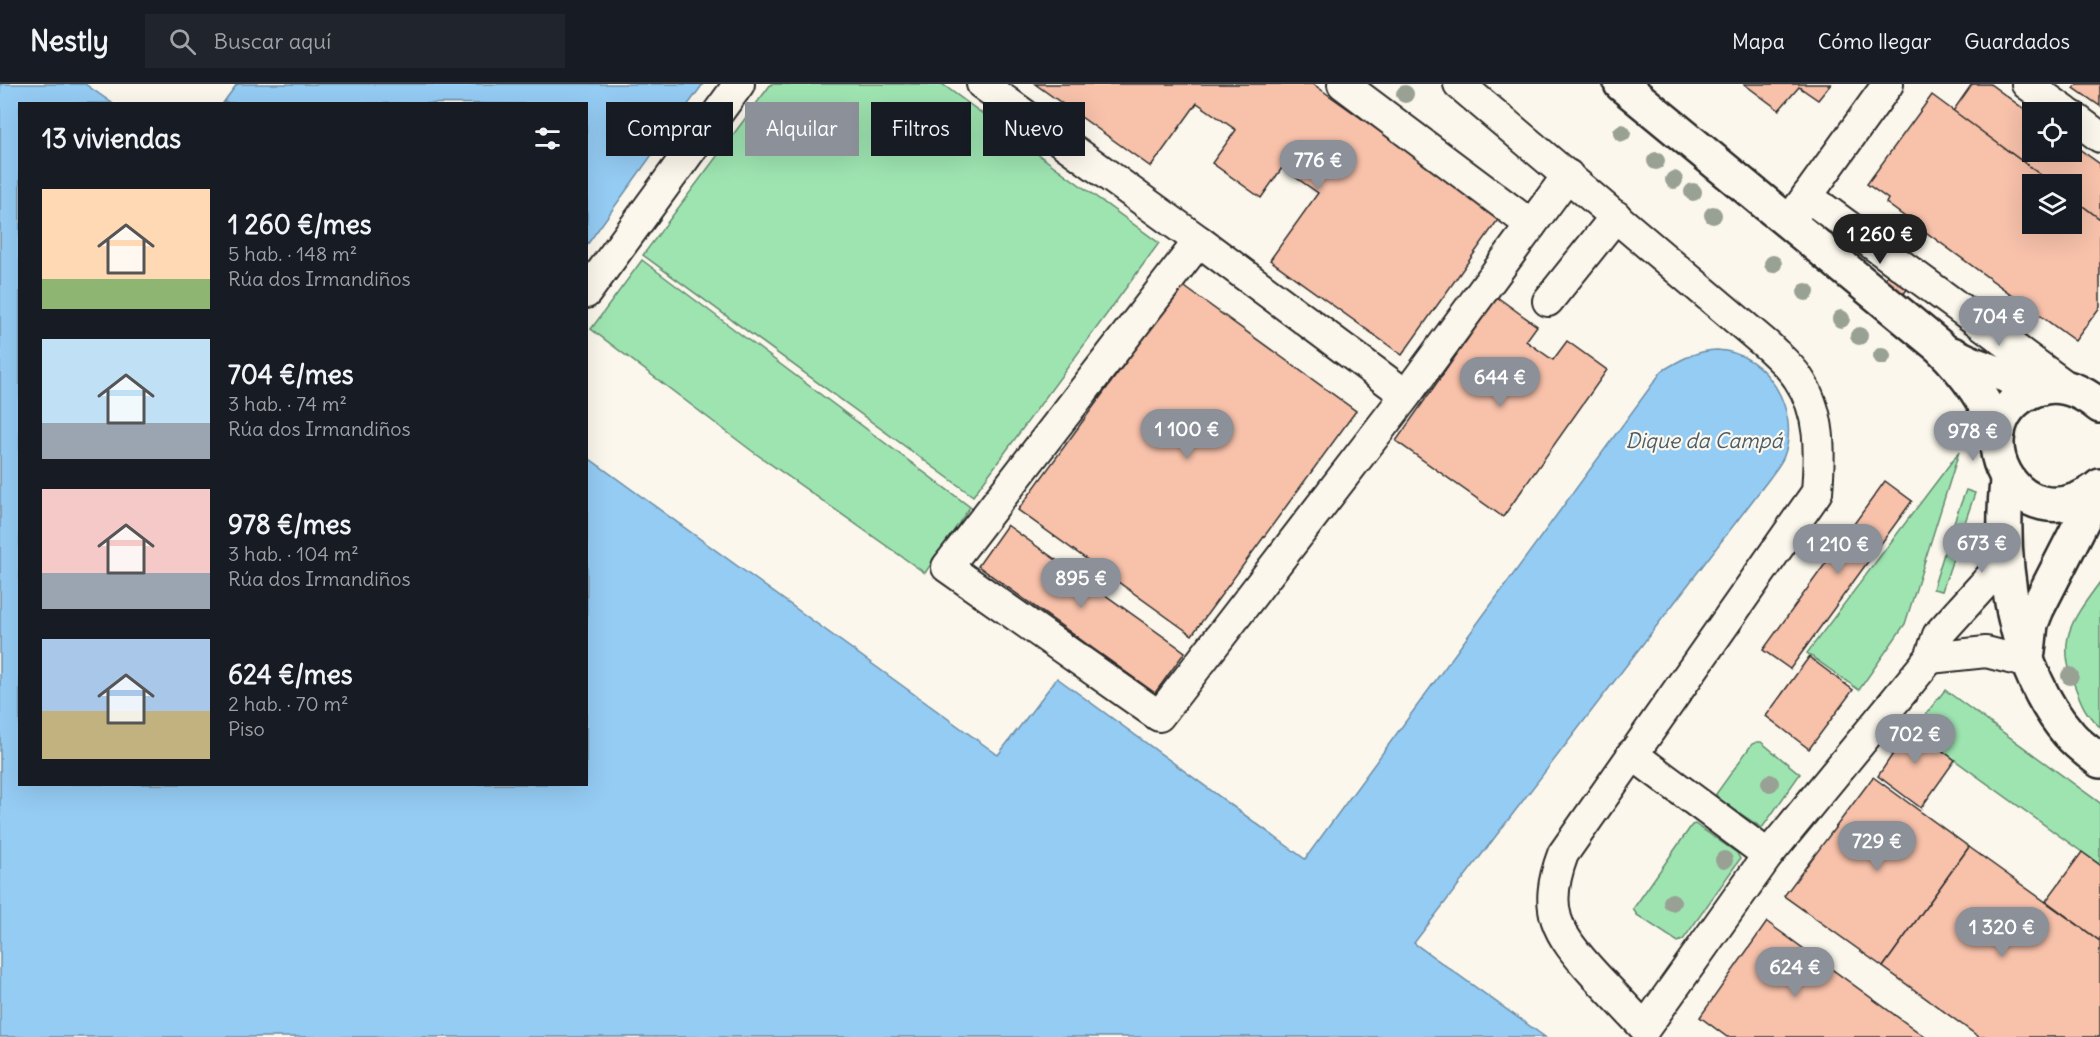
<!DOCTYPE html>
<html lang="es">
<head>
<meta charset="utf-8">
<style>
	:root { --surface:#171b24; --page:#20242c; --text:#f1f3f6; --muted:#9ea1a6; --line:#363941; --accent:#8c9099 }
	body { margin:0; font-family:Delius,sans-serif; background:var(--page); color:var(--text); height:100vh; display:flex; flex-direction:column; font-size:22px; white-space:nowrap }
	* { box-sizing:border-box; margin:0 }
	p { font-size:20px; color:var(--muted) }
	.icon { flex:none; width:33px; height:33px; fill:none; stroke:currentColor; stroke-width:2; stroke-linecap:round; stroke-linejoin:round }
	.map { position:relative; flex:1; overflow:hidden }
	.sheet { position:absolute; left:18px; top:18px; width:570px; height:684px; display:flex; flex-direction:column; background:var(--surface); border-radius:0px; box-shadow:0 6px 24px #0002 }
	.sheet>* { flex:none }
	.hud { position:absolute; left:606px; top:18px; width:570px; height:54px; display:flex; gap:12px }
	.controls { position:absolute; left:2022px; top:18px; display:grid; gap:12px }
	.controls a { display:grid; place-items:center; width:60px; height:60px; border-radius:0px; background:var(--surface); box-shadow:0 6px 24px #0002; font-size:30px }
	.price { position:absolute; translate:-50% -51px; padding:0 14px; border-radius:21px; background:var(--accent); color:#fff; font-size:20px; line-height:39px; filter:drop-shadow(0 2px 3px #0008) }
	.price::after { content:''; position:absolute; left:50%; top:36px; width:18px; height:14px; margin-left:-9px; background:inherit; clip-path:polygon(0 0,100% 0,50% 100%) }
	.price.current { background:#222; color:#fff }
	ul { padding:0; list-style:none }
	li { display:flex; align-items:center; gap:18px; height:150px; padding:0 24px }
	li span { display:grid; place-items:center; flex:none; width:168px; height:120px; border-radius:0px; color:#555 }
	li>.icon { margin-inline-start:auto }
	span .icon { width:72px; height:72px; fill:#fffc; stroke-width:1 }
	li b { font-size:26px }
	h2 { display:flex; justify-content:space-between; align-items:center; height:72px; padding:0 24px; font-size:26px }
	.chip { padding:0 21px; border-radius:0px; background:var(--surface); box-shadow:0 6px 24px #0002; font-size:21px; line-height:54px }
	.chip.current { background:var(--accent); color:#fff }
	header { display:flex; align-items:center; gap:36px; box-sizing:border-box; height:84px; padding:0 30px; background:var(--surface); border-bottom:2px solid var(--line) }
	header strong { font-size:28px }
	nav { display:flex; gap:33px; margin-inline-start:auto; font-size:21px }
	.search { width:420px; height:54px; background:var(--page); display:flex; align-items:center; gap:15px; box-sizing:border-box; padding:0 21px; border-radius:0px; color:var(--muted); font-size:22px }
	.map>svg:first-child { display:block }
	.green { fill:#9ee4b1; stroke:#64886e; stroke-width:1.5 }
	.water { fill:#95ccf4; stroke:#6b8ca4; stroke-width:1.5 }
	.building { fill:#f7c1aa; stroke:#2b2b2b; stroke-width:1.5 }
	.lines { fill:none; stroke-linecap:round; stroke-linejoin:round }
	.minor-casing { stroke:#2b2b2b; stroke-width:34 }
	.major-casing { stroke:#2b2b2b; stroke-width:38 }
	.minor { stroke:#fbf7ec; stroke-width:30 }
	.major { stroke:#fbf7ec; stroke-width:33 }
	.tree { fill:#99a094 }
	.labels { text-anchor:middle; stroke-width:4.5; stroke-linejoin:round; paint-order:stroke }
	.water-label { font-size:21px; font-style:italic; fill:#4b5b67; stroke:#fbf7ec }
</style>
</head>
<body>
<header>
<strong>Nestly</strong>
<div class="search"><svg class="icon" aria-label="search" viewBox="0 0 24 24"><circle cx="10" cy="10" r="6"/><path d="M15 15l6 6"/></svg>Buscar aquí</div>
<nav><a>Mapa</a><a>Cómo llegar</a><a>Guardados</a></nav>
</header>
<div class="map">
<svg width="2100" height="953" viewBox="0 0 2100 953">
	<rect width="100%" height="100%" fill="#fbf7ec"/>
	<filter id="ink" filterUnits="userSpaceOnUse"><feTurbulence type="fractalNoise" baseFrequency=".0167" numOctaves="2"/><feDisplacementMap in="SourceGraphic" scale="12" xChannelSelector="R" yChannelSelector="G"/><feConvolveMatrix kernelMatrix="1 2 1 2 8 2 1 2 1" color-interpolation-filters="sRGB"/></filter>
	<g filter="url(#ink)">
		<g class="green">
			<polygon points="771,0 942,0 1159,159 973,412 643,171"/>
			<polygon points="642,176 970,423 925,489 752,367 591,245"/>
			<polygon points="1959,368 1905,540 1859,606 1807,569"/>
			<polygon points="1966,406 1975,409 1961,450 1951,446"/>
			<polygon points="1946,463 1956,466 1942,507 1933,505"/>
			<path d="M 2100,498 L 2100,643 C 2085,630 2081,619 2074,600 C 2056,554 2073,535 2100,498 Z"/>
			<polygon points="1945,606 2100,719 2100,781 1913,646"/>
			<polygon points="1757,658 1761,658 1800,690 1762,744 1718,715 1716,710 1752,660"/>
			<polygon points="1695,740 1737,769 1740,775 1683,856 1678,858 1637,831 1633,825 1692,741"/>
		</g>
		<g class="water">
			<path d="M 0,0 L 85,0 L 112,19 L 20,20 L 20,700 L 586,700 L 587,373 L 998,671 L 1057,594 L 1305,775 L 1662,287 C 1678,277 1697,266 1717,266 C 1767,268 1801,327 1784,372 C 1781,380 1774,388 1769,395 L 1414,859 L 1545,953 L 0,953 Z"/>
			<polygon points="237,0 703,0 587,161 586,20 223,19"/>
		</g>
		<g class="building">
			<polygon points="1035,0 1313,0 1500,133 1402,271 1270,176 1318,109 1282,84 1261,114 1212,79 1236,46 1197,19 1151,83"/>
			<polygon points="1744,0 1831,0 1818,16 1799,3 1779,26"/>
			<polygon points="1972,0 1990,0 2032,31 2032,68 2072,68 2072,60 2100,80 2100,135 2072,114 2072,100 2053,100 1953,27"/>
			<polygon points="2077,0 2100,0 2100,22 2074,4"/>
			<polygon points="1932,11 2053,100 2032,100 2032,140 2072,140 2072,114 2100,135 2100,223 2075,257 1886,119 1888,115 1867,100"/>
			<polygon points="1889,187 1910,200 1904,210 1884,198"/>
			<polygon points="1182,201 1356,327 1192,551 1018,426"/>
			<polygon points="1497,213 1537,242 1526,257 1553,276 1567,257 1607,286 1503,433 1396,357"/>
			<polygon points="1885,397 1912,417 1790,585 1763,566"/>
			<polygon points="1007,441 1185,568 1155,609 978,482"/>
			<polygon points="1809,573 1853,606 1809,665 1766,632"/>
			<polygon points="1900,636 1955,676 1921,724 1878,692 1897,664 1886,657"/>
			<polygon points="1873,693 1969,763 1883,883 1784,812"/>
			<polygon points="1969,763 2100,857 2100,953 1979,953 1883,883"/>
			<polygon points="2082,768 2100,781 2100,857 2046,817"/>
			<polygon points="1767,838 1925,953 1727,953 1700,933"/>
		</g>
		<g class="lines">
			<defs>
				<g id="minor">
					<polyline points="982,0 1199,157"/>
					<polyline points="1343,0 1531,141"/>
					<path d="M 1459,0 L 1769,263 C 1779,273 1791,283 1798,294 C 1822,329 1820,369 1817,408 L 1563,770 C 1542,826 1556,848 1594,890 C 1611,908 1628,926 1645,944 L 1768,771 L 1930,574 L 1938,551 L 2006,476"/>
					<polyline points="2027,0 2066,28"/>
					<polyline points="2072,32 2100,53"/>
					<polyline points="1807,112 2067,303"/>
					<polyline points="1795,129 1888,0"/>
					<polyline points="586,209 739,0"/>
					<polyline points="1548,217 1616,132"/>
					<polyline points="1406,311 1199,157 947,483 1159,632 1406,311 1568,91"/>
					<polyline points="1930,574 1986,568 2029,579"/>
					<polyline points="1632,670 1768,771"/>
				</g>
				<g id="major">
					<path d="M 1621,0 L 1940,263 C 1965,288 1986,315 1998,349"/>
					<polyline points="1952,270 1973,280 2041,304"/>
					<path d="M 2007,396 C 1999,478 2013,585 2069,650 C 2077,660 2090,669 2100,677"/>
					<path d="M 2099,403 C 2015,467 1953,335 2037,305 C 2061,297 2082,307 2100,322"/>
					<polyline points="2028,568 2031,540 2037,525 2100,402"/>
				</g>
			</defs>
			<use href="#minor" class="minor-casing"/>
			<use href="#major" class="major-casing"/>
			<use href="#minor" class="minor"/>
			<use href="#major" class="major"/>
		</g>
		<g class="tree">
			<circle cx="1405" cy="10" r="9"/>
			<circle cx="1622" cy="49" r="9"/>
			<circle cx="1656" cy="77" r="9"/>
			<circle cx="1674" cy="96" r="9"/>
			<circle cx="1693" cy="108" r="9"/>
			<circle cx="1713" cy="131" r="9"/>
			<circle cx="1773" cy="180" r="9"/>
			<circle cx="1806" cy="208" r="9"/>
			<circle cx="1841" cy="235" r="9"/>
			<circle cx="1859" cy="252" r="9"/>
			<circle cx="1882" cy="272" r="9"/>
			<circle cx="2070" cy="592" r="9"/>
			<circle cx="1770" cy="699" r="9"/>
			<circle cx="1724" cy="776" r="9"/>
			<circle cx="1672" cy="818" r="9"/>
		</g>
	</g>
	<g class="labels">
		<g class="water-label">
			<text x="1704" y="364">Dique da Campá</text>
		</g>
	</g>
</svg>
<div class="controls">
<a><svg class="icon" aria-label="locate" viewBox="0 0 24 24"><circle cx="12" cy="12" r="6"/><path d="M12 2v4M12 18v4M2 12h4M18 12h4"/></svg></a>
<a><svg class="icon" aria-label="layers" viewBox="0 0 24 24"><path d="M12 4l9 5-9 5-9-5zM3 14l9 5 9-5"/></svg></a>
</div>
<b class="price" style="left:1318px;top:107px">776 €</b>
<b class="price current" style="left:1880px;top:181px">1 260 €</b>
<b class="price" style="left:1999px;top:263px">704 €</b>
<b class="price" style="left:1500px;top:324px">644 €</b>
<b class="price" style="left:1187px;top:376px">1 100 €</b>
<b class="price" style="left:1973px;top:378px">978 €</b>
<b class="price" style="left:1982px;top:490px">673 €</b>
<b class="price" style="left:1838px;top:491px">1 210 €</b>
<b class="price" style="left:1081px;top:525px">895 €</b>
<b class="price" style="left:1915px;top:681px">702 €</b>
<b class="price" style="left:1877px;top:788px">729 €</b>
<b class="price" style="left:2002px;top:874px">1 320 €</b>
<b class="price" style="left:1795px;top:914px">624 €</b>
<div class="hud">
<a class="chip">Comprar</a>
<a class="chip current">Alquilar</a>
<a class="chip">Filtros</a>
<a class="chip">Nuevo</a>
</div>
<section class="sheet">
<h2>13 viviendas<svg class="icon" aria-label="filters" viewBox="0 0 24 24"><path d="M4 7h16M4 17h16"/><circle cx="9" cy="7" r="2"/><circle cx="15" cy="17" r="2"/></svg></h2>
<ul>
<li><span style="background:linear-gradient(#ffd9b3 75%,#8fb573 0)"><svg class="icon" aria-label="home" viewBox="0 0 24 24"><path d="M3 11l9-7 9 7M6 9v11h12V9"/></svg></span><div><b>1 260 €/mes</b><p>5 hab. · 148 m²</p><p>Rúa dos Irmandiños</p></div></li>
<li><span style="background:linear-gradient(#bfe0f5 70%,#9aa5b1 0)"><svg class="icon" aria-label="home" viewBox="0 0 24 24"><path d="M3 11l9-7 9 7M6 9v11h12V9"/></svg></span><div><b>704 €/mes</b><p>3 hab. · 74 m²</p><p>Rúa dos Irmandiños</p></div></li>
<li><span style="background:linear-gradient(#f6c9c9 70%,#9aa5b1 0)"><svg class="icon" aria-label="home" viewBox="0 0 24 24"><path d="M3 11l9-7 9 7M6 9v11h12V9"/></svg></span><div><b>978 €/mes</b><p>3 hab. · 104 m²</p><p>Rúa dos Irmandiños</p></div></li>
<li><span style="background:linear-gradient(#a9c7e8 60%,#c2b280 0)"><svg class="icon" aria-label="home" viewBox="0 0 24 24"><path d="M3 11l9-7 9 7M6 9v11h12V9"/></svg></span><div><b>624 €/mes</b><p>2 hab. · 70 m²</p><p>Piso</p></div></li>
</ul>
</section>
</div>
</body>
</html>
